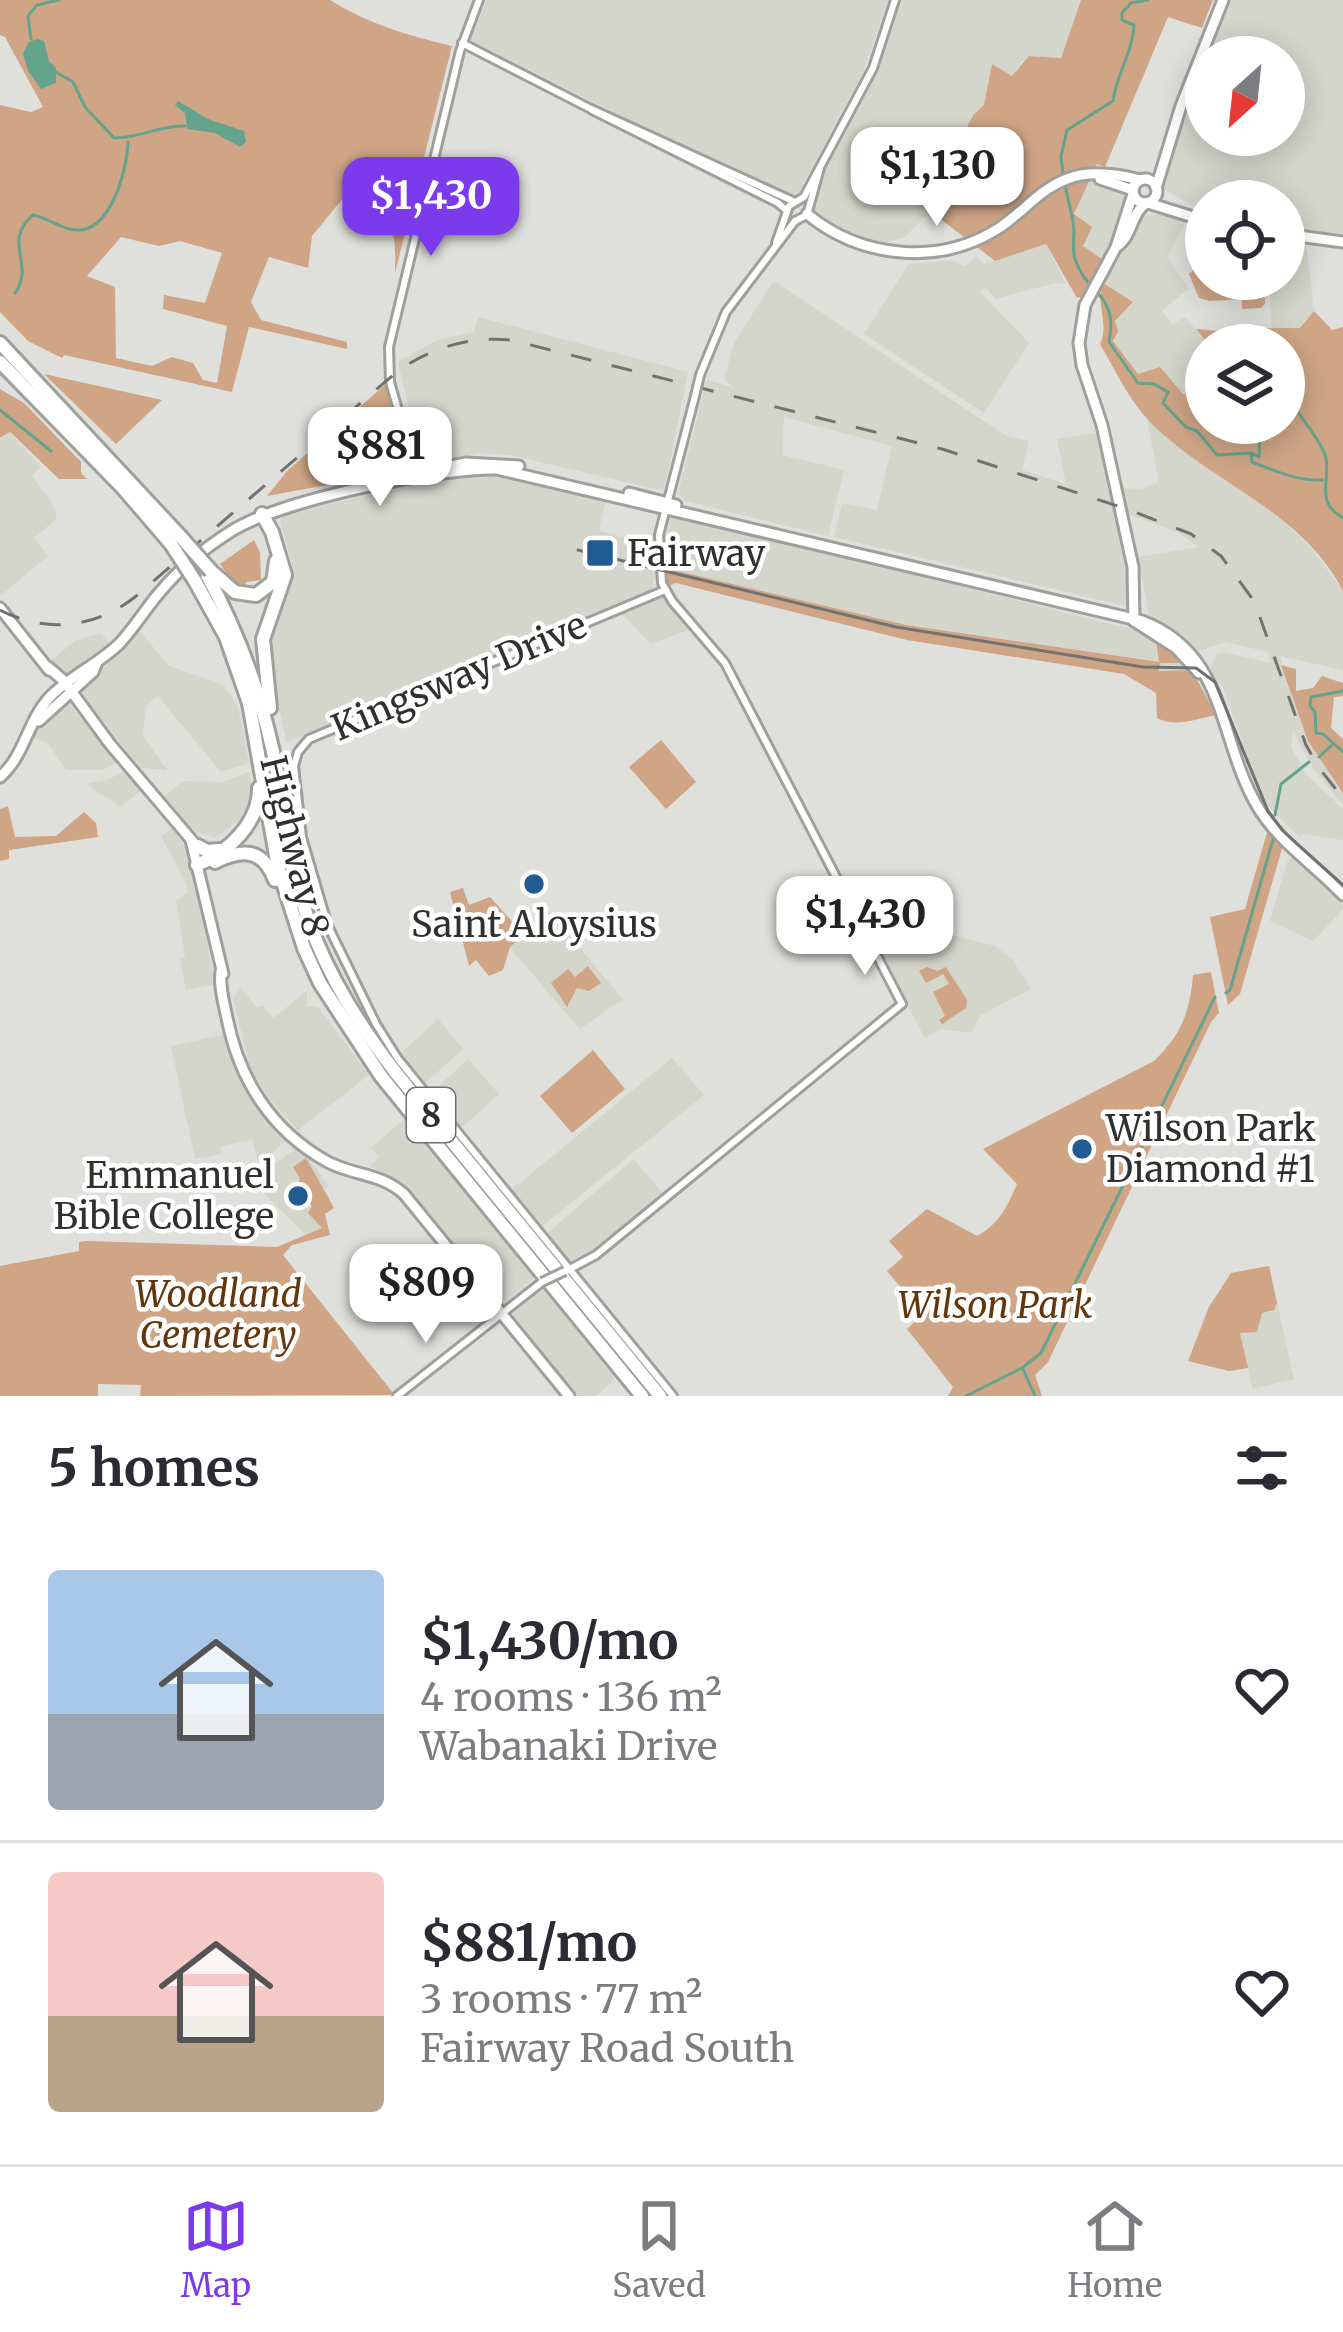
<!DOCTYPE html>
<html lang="en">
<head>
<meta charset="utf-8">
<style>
	:root { --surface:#fff; --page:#f7f7f7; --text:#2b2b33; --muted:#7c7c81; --line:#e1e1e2; --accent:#7c3aed }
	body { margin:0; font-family:Merriweather,serif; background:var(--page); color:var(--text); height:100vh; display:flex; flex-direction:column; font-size:45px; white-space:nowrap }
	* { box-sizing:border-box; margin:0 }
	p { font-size:39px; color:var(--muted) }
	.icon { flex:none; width:66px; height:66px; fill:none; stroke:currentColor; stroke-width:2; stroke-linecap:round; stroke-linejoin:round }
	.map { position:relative; height:1396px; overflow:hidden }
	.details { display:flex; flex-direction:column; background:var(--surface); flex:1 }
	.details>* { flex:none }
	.needle { width:78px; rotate:207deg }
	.controls { position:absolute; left:1185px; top:36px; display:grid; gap:24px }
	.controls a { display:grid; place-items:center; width:120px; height:120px; border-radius:50%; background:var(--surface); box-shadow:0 6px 30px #0003; font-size:60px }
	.price { position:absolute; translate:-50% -102px; padding:0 27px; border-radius:24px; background:#fff; color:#222; font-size:39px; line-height:78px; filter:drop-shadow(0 3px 6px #0008) }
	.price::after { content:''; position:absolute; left:50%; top:72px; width:36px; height:27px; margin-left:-18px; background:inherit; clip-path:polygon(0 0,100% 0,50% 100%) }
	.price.current { background:var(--accent); color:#fff }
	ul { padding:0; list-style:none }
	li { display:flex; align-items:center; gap:36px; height:300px; padding:0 48px }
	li+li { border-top:3px solid var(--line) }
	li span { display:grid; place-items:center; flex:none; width:336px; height:240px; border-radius:12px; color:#555 }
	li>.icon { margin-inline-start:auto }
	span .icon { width:144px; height:144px; fill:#fffc; stroke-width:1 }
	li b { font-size:51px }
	h2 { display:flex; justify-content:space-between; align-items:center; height:144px; padding:0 48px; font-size:51px }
	.tab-bar { display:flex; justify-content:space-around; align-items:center; height:168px; border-top:3px solid var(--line); background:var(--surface); font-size:33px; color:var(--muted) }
	.tab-bar a { display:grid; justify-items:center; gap:6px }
	.tab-bar .current { color:var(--accent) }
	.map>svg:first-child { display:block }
	.built { fill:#d4d6cb }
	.green { fill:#cfa586; fill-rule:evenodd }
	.water { fill:#65a48c }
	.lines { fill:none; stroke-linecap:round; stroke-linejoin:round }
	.stream { stroke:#65a48c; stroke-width:3 }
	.minor-casing { stroke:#9f9f9b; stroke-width:12 }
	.major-casing { stroke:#9f9f9b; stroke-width:15 }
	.highway-casing { stroke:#9f9f9b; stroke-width:18 }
	.minor { stroke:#fff; stroke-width:6 }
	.major { stroke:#fff; stroke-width:9 }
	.highway { stroke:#fff; stroke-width:12 }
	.tram { stroke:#727270; stroke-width:3 }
	.rail { stroke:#727270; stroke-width:3; stroke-dasharray:21 21; stroke-linecap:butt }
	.minor-bridge-casing { stroke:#9f9f9b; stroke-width:12; stroke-linecap:butt }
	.highway-bridge-casing { stroke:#9f9f9b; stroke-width:18; stroke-linecap:butt }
	.minor-bridge { stroke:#fff; stroke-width:6 }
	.highway-bridge { stroke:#fff; stroke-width:12 }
	.poi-dot { fill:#215b92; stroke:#fff; stroke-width:4.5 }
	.labels { text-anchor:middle; stroke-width:9; stroke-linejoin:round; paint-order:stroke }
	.shield { fill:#fff; stroke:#6e6e6d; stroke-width:3 }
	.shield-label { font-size:33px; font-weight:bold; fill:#30302f }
	.poi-label { font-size:36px; fill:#30302f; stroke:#fff; text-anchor:start }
	.street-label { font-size:36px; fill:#30302f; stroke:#fff }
	.park-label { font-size:36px; font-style:italic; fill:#63360b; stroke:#fff }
</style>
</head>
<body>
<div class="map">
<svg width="1343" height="1396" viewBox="0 0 1343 1396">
	<rect width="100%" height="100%" fill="#dfdfdb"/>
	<g class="built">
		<polygon points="487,0 888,0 863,72 793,203 470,40"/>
		<polygon points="900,0 1081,0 1061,58 1022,61 1012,76 992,65 984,105 974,114 926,208 931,212 903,238 875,245 805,208 874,78"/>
		<polygon points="1230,0 1343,0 1343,235 1284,227 1284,201 1206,201 1206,213 1165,190 1162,171 1206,59 1206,135 1284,135 1284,57 1207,57"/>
		<polygon points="1097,163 1129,184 1118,231 1102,259 1083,246 1074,215"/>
		<polygon points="1160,213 1186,222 1167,257 1189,288 1162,311 1172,325 1185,317 1209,345 1206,345 1206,397 1184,394 1138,375 1113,341 1115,321 1133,302 1103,283 1141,217"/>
		<polygon points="1284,241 1306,244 1314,311 1300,328 1272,328 1268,279 1284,279"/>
		<polygon points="1046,244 1066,284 1055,283 996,299 986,288 979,291 1029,343 984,413 864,334 909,264 952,260 964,266 977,256 983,264"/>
		<polygon points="774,281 982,420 1009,437 1029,441 1022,470 1066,484 1057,439 1096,433 1122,548 1129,599 1126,606 834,537 842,503 877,510 892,446 784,417 782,455 844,470 828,536 685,501 678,493 707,380 734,388 724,379 735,341"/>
		<polygon points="478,317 688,372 664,491 510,455 480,453 422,464 398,362 437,340 474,332"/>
		<polygon points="1147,419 1207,468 1265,503 1312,549 1343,591 1343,670 1280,656 1308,741 1343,793 1343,805 1315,771 1293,732 1291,747 1305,773 1343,809 1343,840 1303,834 1299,837 1270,808 1259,788 1223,688 1211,670 1215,655 1221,652 1271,663 1268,652 1225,642 1197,652 1184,636 1149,616 1138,557 1199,547 1177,532 1128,514 1120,488 1141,489 1159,482"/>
		<polygon points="10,433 41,467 32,475 54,507 57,518 34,538 48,556 0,596 0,440"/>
		<polygon points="494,474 606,499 599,531 650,544 655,574 652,589 287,742 267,659 293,566 280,522 284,514 461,475"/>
		<polygon points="676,515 1139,631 1156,639 1160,663 1185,663 1191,670 1151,671 903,631 665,568 666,537 670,518"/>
		<polygon points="663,596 693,628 651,644 622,614"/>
		<polygon points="138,629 169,666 222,684 238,707 249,763 221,772 158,696 146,706 143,736 167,770 140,768 79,690 123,650"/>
		<polygon points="101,633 109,644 72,675 60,674 50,662 76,640"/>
		<polygon points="62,702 67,702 117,762 103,770 66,770 48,743 32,738"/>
		<polygon points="125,770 142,790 121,807 86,784 110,779"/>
		<polygon points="249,772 254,800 247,814 216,838 192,830 165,796 183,781 222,782"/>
		<polygon points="172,828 190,854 215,984 186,990 180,959 185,956 176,900 188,893 187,884 161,836"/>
		<polygon points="1293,854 1343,904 1343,909 1313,941 1270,921 1287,862"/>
		<polygon points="549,912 623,999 580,1029 509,947"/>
		<polygon points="920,927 995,946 1012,959 1031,989 981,1015 971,1033 941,1029 925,1038 883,958 916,942"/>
		<polygon points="241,988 257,1008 262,1005 273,1018 307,991 307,1006 318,1007 369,1075 298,1130 267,1096 250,1068 233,998"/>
		<polygon points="438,1019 463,1049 423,1085 399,1055"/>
		<polygon points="226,1034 239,1079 288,1139 259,1164 252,1140 221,1146 221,1154 195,1159 171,1046"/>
		<polygon points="672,1058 704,1095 540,1228 510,1191"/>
		<polygon points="468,1059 499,1094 460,1129 430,1094"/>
		<polygon points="407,1117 536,1276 506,1300 500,1299 405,1186 370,1166 379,1157 371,1147"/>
		<polygon points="296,1149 304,1153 329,1186 324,1190 330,1198 315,1211 328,1228 312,1241 266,1195 258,1175"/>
		<polygon points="634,1159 663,1194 588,1253 568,1261 546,1234"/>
		<polygon points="1269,1266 1294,1379 1253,1389 1248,1368 1229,1371 1188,1361 1209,1307 1231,1273"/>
		<polygon points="545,1288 615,1379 596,1396 577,1396 512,1314 522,1301"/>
	</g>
	<g class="green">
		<path d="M 0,0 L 330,0 C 368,24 410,36 452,46 L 395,273 C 396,227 395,209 348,192 L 312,236 L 308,268 L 269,257 L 251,302 L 261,320 L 347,342 L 347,349 L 249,327 L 232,392 L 64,355 L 62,358 L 28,341 L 0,312 L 0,105 L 31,112 L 43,107 L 5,37 L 0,35 ZM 121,237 L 159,246 L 180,241 L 222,253 L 205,303 L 164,295 L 163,309 L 227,326 L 217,383 L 203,380 L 193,363 L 172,357 L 152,366 L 116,358 L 115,287 L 87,276 Z"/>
		<polygon points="1081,0 1213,0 1202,28 1168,17 1105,167 1097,164 1074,214 1092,227 1083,246 1102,259 1084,296 1077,298 1046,244 995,261 925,207 974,114 984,105 992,64 1012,76 1029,56 1061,58"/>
		<polygon points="1206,258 1206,279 1264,279 1265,304 1261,308 1242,309 1242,299 1209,301 1199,298 1189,274"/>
		<path d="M 1103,283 L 1133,302 L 1115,321 L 1118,331 L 1113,341 L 1138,374 L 1160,367 L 1183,394 L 1206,397 L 1206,423 L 1284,423 L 1284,345 L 1209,345 L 1196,329 L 1263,335 L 1267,328 L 1300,328 L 1314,311 L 1332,330 L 1343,327 L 1343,591 C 1302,510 1210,483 1150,422 C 1129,400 1115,370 1100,344 C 1110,324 1095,304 1103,283 Z"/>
		<polygon points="44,374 162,400 116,444"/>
		<polygon points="386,384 410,464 404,471 267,496 288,470"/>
		<polygon points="0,389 24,403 81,462 81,473 87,479 59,479 10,432 0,438"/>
		<polygon points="254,540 260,552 261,580 246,582 244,588 233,582 220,564"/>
		<path d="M 665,568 L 906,625 L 1159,662 L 1156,639 L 1185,663 L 1160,663 L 1159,671 L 1192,670 L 1216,715 C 1196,719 1175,728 1157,718 L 1156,693 L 1124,674 L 907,640 L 676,583 L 668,586 Z"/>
		<polygon points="1281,665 1296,669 1296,691 1313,688 1322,676 1343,683 1343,696 1334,697 1331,728 1343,739 1343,793 1308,741"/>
		<polygon points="661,740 696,782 666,809 629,767"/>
		<polygon points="8,806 15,837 56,836 84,812 96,823 98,837 9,850 9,859 0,861 0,809"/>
		<polygon points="1268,829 1283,845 1240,994 1228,1005 1210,917 1245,909"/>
		<polygon points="463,888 469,905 490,897 524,935 510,947 503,970 489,976 476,960 469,966 450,892"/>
		<polygon points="588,966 601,983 589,991 577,988 567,1007 551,983 568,969 575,977"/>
		<polygon points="927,967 937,971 946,967 967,1000 966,1008 942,1024 939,1020 945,1016 933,992 949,984 943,974 926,983 919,971"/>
		<path d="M 1211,972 L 1219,1013 L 1211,1022 L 1048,1362 L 1035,1375 L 1042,1396 L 948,1396 L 953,1387 L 907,1329 L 923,1314 L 887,1271 L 903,1257 L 889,1241 L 927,1209 L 977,1236 C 998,1225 1008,1206 1017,1184 L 983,1149 L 1154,1061 C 1181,1035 1190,1012 1193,975 Z"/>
		<polygon points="593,1050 625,1089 572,1133 540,1096"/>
		<polygon points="306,1158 334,1208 325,1214 330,1235 292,1245 283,1255 393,1393 390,1395 140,1396 141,1385 98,1384 98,1396 0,1396 0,1266 79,1251 79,1242 86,1241 277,1247 322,1228 308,1213 312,1206 297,1184 300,1179 293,1167"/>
		<polygon points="1269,1266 1277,1303 1274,1310 1262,1313 1257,1332 1240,1333 1248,1368 1229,1371 1188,1361 1209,1307 1231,1273"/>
	</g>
	<g class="water">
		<polygon points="37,39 44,41 49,61 56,68 56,83 41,89 28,71 23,53 29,42"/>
		<polygon points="178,101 208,119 244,131 246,142 240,147 215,133 187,129 185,113 175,105"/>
	</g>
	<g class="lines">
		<g class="stream">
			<polyline points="31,39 28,16 37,5 59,0"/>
			<path d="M 54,71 L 73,82 L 85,107 L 114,138 C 140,138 160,125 185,126"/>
			<path d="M 1063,175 L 1061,156 L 1067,130 L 1113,101 C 1116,75 1133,52 1134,25 L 1122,20 L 1122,13 L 1131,3 L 1148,0"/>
			<path d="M 1065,184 C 1067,197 1071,209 1073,222 C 1076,235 1071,246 1075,259 C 1087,296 1119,293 1109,342 L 1138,383 L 1154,384 L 1168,392 L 1163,403 L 1186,427 L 1197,431 L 1217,455 L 1251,453 L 1259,457 L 1260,423"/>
			<path d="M 15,293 C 36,264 1,242 33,215 C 47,218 57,226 70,229 C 110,239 127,170 128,142"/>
			<polyline points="0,410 51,451"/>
			<path d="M 1284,410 L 1296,409 C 1304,422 1323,444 1326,458 C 1330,484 1315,501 1343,518"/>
			<path d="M 1251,455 L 1252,462 C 1275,471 1298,481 1322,480"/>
			<polyline points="1343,691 1311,697 1310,706 1315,712 1316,733 1323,734 1343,752"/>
			<polyline points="1319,757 1333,744"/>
			<polyline points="1275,815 1281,784 1309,762"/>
			<polyline points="1226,993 1230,990 1274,836"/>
			<polyline points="1023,1369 1035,1396"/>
			<polyline points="966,1396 1022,1368 1041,1353 1215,997"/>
		</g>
		<defs>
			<g id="minor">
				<polyline points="462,43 589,108 795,202"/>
				<polyline points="592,110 778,203 787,211"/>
				<polyline points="795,221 807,215 820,168"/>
				<polyline points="776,243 789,206 804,197 873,68 895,0"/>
				<polyline points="700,375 726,312 795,221"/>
				<polyline points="416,473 390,382 389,347 460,51 479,0"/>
				<polyline points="665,590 309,739 298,752 294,766 302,837 328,926 376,1024 398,1059 673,1396"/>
				<polyline points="568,1270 596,1255 902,1004 725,663 672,601 662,583 659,535 695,396"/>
				<polyline points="397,1396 542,1282"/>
			</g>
			<g id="major">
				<circle cx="1145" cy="191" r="12"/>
				<polyline points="1100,179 1133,190"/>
				<polyline points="1156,188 1181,106 1223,0"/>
				<polyline points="1133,194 1116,247 1085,305 1079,343 1082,365 1102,425 1133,567 1134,621"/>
				<polyline points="1148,203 1206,221"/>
				<path d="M 807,214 C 862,259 940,266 999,228 C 1022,213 1040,189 1067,179 C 1090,170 1117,174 1140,180"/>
				<polyline points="1284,234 1343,242"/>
				<path d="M 1116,247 C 1133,236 1130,215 1146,203"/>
				<polyline points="429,470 466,463 519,466"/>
				<polyline points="629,493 676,505"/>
				<polyline points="0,608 49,670"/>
				<polyline points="1134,621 1176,648 1199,673"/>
				<polyline points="48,667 63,680 110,744 194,843"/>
				<polyline points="39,721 93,672 97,662"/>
				<path d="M 0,777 C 25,755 27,723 48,699 C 69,676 98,665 120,643 C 135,627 146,608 160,592 C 179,569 205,548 230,532 C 279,500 437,468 497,469 L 1142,621 C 1229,654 1217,741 1259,809 C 1280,843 1316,866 1343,895"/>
				<polyline points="191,840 223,974"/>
				<path d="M 221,971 C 219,987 224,1003 227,1018 C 239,1079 271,1130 326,1161 C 352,1176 380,1172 404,1194 L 569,1396"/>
			</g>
			<g id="highway">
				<polyline points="0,343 180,536"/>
				<polyline points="0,362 122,487 171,544"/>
				<polyline points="262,514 272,532 285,575 263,639 270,708"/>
				<polyline points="211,571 235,592 256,595 273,582 276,561"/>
				<path d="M 206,573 C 237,631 259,688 273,752 C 285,810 290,867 309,922 C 329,978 360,1026 396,1073 L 660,1396"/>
				<polyline points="195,581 226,637 249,703 278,867 304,948 320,983 381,1076 642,1396"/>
				<polyline points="198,846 207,851 220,850"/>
				<path d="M 215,862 C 243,848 263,849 275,880"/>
				<path d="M 197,865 C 229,852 259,823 259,788"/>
			</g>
		</defs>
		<use href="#minor" class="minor-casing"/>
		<use href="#major" class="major-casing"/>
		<use href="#highway" class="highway-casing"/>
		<use href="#minor" class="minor"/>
		<use href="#major" class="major"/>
		<use href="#highway" class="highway"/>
		<polyline class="tram" points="578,550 896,627 1143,667 1196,668 1215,682 1268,811 1283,831 1343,885"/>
		<path class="rail" d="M 0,610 C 46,634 95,628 135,597 L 399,370 C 434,347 470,336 511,340 L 942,449 L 1127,509 L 1191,534 L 1221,556 L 1254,601 L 1306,745 L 1319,768 L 1343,798"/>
		<defs>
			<g id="minor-bridge">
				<polyline points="695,396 700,375"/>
				<polyline points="542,1282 565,1271"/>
			</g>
			<g id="highway-bridge">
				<polyline points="180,536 211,571"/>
				<polyline points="171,544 195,581"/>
			</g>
		</defs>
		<use href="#minor-bridge" class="minor-bridge-casing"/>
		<use href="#highway-bridge" class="highway-bridge-casing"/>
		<use href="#minor-bridge" class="minor-bridge"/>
		<use href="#highway-bridge" class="highway-bridge"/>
	</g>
	<g class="poi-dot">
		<rect x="585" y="538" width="30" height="30" rx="6"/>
		<circle cx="534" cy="884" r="12"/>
		<circle cx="1082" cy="1149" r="12"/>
		<circle cx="298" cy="1196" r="12"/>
	</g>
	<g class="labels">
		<rect class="shield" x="407" y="1088" width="48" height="54" rx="9"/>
		<g class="shield-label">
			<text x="431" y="1127">8</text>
		</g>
		<g class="poi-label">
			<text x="627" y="566">Fairway</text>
			<text x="534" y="937" text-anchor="middle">Saint Aloysius</text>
			<text x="1106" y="1141">Wilson Park<tspan x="1106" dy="41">Diamond #1</tspan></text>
			<text x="274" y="1188" text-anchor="end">Emmanuel<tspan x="274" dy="41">Bible College</tspan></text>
		</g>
		<g class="street-label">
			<text transform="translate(459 676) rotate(-23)" y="13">Kingsway Drive</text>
			<text transform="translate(295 846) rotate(76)" y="13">Highway 8</text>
		</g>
		<g class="park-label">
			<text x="218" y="1307">Woodland<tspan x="218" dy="41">Cemetery</tspan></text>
			<text x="995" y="1318">Wilson Park</text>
		</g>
	</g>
</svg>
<div class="controls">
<a><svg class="needle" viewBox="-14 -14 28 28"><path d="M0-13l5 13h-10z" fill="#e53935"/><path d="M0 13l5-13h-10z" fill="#7c7c81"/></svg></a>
<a><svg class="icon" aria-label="locate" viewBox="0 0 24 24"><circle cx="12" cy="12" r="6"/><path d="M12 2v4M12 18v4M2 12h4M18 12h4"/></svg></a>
<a><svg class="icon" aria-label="layers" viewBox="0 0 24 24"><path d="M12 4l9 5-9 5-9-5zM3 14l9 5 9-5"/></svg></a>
</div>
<b class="price" style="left:937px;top:229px">$1,130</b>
<b class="price current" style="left:431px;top:259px">$1,430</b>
<b class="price" style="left:380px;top:509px">$881</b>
<b class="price" style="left:865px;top:978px">$1,430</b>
<b class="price" style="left:426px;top:1346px">$809</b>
</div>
<section class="details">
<h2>5 homes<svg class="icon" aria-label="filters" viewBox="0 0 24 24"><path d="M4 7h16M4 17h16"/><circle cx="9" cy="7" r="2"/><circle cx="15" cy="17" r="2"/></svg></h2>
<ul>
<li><span style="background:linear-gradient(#a9c7e8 60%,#9aa5b1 0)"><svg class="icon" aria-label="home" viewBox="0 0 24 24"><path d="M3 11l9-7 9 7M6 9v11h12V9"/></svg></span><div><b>$1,430/mo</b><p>4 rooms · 136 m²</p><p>Wabanaki Drive</p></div><svg class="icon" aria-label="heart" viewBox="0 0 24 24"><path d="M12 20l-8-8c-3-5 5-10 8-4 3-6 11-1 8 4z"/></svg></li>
<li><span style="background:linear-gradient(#f6c9c9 60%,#b9a48a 0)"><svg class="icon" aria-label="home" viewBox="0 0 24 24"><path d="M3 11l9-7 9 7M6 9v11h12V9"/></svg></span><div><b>$881/mo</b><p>3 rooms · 77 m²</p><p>Fairway Road South</p></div><svg class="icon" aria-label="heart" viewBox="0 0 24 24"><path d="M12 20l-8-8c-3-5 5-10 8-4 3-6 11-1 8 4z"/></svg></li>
</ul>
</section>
<nav class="tab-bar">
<a class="current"><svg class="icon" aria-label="map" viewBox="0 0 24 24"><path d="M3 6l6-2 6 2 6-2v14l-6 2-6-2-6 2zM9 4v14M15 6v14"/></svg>Map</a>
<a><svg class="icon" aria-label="saved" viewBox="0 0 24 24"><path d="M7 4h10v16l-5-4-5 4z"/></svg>Saved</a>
<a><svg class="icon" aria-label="home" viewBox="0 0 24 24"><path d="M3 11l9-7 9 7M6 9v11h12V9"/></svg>Home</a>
</nav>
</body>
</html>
